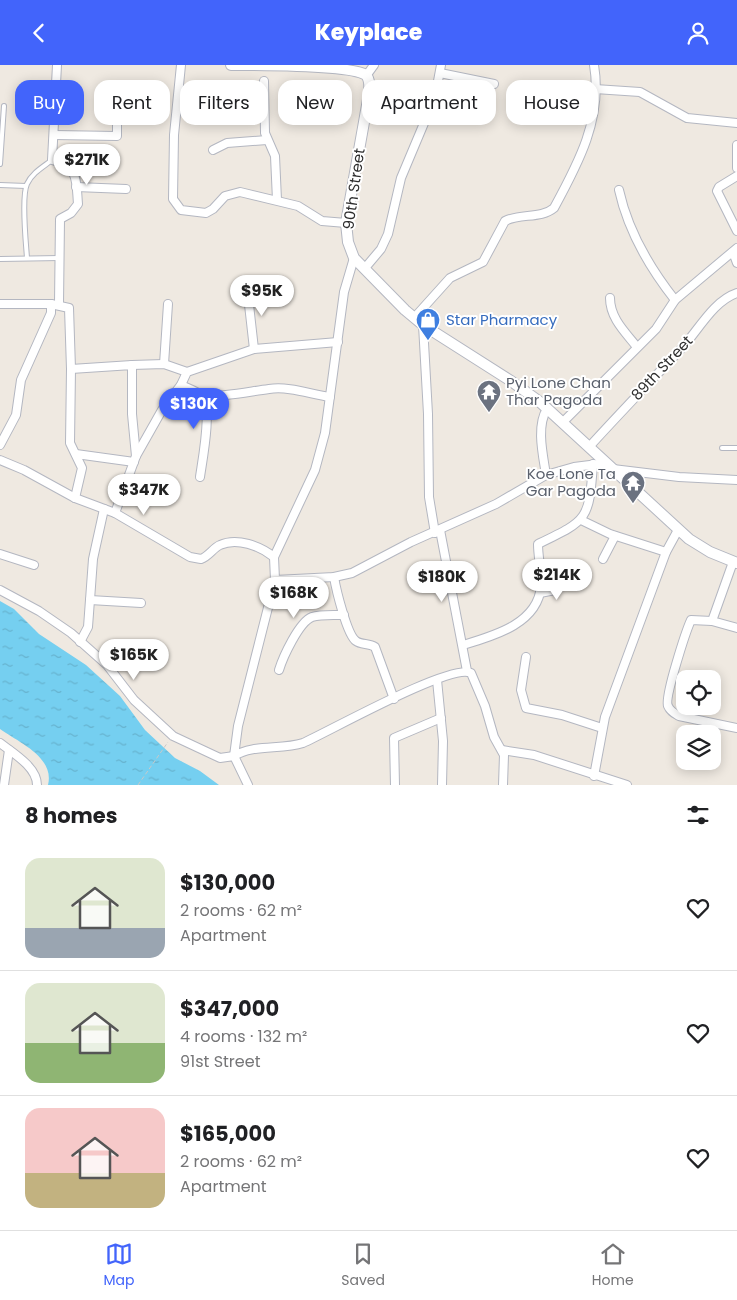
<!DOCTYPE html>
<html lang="en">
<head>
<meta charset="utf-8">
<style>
	:root { --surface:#fff; --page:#f2f2f2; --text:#202124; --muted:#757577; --line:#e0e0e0; --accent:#4264fb }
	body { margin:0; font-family:Poppins,sans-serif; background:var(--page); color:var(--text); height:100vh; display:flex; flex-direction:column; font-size:19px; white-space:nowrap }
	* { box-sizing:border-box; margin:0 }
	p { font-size:16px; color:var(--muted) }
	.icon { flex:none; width:28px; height:28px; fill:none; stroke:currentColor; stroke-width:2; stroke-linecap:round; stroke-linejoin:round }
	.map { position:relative; height:720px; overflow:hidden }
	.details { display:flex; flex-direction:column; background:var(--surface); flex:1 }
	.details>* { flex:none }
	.banner { position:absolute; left:15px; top:15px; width:708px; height:45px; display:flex; gap:10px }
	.controls { position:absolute; left:676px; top:605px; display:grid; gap:10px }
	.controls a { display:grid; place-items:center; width:45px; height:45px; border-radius:10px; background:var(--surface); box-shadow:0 2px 12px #0003; font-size:25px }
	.price { position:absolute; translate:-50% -42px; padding:0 11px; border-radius:18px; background:#fff; color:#222; font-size:16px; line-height:32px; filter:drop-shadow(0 1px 2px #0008) }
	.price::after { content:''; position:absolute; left:50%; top:30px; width:15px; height:11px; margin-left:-8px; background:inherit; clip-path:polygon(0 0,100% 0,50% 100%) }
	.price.on { background:var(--accent); color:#fff }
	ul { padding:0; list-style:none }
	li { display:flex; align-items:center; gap:15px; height:125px; padding:0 25px }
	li+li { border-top:1px solid var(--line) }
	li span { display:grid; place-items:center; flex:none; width:140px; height:100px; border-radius:15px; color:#555 }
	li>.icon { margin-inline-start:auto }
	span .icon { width:60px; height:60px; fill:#fffc; stroke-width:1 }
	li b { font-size:21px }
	h2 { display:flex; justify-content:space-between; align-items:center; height:60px; padding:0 25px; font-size:21px }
	.chip { padding:0 18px; border-radius:15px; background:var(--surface); box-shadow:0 2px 12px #0003; font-size:18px; line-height:45px }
	.chip.on { background:var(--accent); color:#fff }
	header { display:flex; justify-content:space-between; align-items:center; height:65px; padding:0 25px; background:var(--accent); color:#fff; font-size:22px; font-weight:800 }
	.menu { display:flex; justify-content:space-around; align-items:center; height:70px; border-top:1px solid var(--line); background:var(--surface); font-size:14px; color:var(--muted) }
	.menu a { display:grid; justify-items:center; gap:2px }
	.menu .on { color:var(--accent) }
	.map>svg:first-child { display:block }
	.water { fill:url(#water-ripples) }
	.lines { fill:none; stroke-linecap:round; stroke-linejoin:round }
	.service-casing { stroke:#b4b7c1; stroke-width:6 }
	.minor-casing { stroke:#b4b7c1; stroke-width:10 }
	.tertiary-casing { stroke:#b4b7c1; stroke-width:12 }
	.path { stroke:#c9c9c9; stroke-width:1; stroke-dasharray:4 2.5; stroke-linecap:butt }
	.service { stroke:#fff; stroke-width:4 }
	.minor { stroke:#fff; stroke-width:8 }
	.tertiary { stroke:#fff; stroke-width:10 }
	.labels { text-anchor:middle; stroke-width:4; stroke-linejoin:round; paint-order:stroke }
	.street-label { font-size:15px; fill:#2e2e2e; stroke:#fff }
	.shop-label { font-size:15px; fill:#366cbe; stroke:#fff; text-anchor:start }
	.worship-label { font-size:15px; fill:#5b616d; stroke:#fff; text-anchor:start }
</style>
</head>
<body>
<header><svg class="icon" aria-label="back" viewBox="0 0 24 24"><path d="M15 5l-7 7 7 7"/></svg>Keyplace<svg class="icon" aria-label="person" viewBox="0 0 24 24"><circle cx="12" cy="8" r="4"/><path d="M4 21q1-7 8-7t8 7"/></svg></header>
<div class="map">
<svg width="737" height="720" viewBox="0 0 737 720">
	<defs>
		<pattern id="water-ripples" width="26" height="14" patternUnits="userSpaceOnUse" patternTransform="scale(1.25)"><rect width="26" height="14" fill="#75cff0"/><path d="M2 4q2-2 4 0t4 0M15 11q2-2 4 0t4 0" fill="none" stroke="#66b2ce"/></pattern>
	</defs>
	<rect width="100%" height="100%" fill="#efe9e1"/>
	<path class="water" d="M 0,536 L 14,544 L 39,569 L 86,600 L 120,631 L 145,665 L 175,693 L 200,706 L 219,720 L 48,720 C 55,692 18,677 0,664 Z"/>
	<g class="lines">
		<defs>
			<g id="service">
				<polyline points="0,99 4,41"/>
				<polyline points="0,120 26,121"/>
				<path d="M 27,193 C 26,178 21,132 27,119 C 32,108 43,102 52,95"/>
				<polyline points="0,194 60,193"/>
				<polyline points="722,383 737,383"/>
			</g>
			<g id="minor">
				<path d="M 57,0 L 52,95 C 79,102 76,115 78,139 L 71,148 L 60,154 L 59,239"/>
				<polyline points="181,0 174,70 173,134 181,145 206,148 213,144 225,131 240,127 298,141 322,156 346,158"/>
				<polyline points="440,8 494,19"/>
				<polyline points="366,11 374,0"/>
				<polyline points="264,16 265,68 275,91 277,135"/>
				<polyline points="595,24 640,27 687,53 737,58"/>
				<polyline points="54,70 117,71 117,28"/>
				<polyline points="737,80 737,103"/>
				<polyline points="213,85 227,78 267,75"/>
				<polyline points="737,111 719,122 717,126 737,166"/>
				<polyline points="76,122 126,124"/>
				<path d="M 619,125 C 628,166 649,202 675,235"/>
				<polyline points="733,187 737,198"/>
				<path d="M 354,193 L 344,227 L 325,368 L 315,405 L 274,492 L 275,515 L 238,661 L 234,691 C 253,679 281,685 303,678 C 330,666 451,598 471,608 L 485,641 L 494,672 L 504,690 L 503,720"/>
				<polyline points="365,203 381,184 388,169 401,113 435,32 441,0"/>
				<polyline points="247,222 254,284"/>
				<path d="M 610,233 C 610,253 625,267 637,282"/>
				<polyline points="0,239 51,239 69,243 71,304 70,378 82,403 75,433"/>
				<path d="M 414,253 L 450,213 L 483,197 L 505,156 C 520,148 541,154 554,143 C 578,99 603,53 594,0"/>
				<polyline points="423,260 428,349 429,432 435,468"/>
				<polyline points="164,299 168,239"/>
				<polyline points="132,300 164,299 187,307"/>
				<polyline points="71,304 132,300 132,349 136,391"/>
				<path d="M 181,320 C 187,323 197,326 202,331 C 213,342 202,397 200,412"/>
				<path d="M 203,332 C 226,331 247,327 269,324 C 289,321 310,329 330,332"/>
				<polyline points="563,357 656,264 675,235 737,183"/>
				<polyline points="0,380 16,350 21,315 51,248 51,239"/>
				<path d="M 589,382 C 619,349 650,317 681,284 C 698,266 713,236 737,228"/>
				<polyline points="76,389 134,397"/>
				<path d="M 0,395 L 24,405 L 75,433 L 115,448 L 190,492 L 201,494 C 209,491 213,483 220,480 C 237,472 260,481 274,492"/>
				<polyline points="613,404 679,412 737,415"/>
				<path d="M 546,410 C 543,390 536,361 547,344"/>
				<polyline points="115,448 136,391 162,345 181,320 187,307 254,284 338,277"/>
				<polyline points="581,455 610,469 666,487"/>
				<polyline points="440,465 467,606"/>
				<polyline points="0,489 34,500"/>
				<polyline points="603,494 615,471"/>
				<path d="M 334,512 C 336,524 347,570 356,576 C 361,580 369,578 375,582 L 394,634"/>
				<polyline points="275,515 334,512 352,508 411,477 496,439 546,410 574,402 606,398"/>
				<polyline points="0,525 39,546 71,568 107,600 134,635 173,671 220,693 234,691 248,720"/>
				<polyline points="540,528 555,525 564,519"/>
				<polyline points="90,535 141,538"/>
				<polyline points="712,556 733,497"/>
				<path d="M 737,563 L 712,556 L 691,555 C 686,566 664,633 668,641 C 670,646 674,648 679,651 L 737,663"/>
				<polyline points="80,577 88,562 93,494 104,444"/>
				<path d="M 463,580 C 493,571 538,559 541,521 C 542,507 538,493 538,479 C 588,455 589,455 593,399"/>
				<polyline points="526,592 521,625 526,643 562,650 602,663"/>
				<path d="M 279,605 C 283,592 299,557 312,552 C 321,549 334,550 344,550"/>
				<polyline points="437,615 443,676 442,720"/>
				<path d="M 0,678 C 13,688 37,702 37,720"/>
				<polyline points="502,685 534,690 627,720"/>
				<polyline points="594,711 605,652 666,487 678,465"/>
				<polyline points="4,720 9,685"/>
				<polyline points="395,720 394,673 441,653"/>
			</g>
			<path id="tertiary" d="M 231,0 C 257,0 350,0 366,10 C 371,16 369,22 369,29 L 346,158 L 348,177 L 354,193 L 405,245 L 423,260 L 511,316 L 540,337 L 689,474 L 710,487 L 737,498"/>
		</defs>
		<use href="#service" class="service-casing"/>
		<use href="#minor" class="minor-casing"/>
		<use href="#tertiary" class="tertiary-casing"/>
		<polyline class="path" points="138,720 168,677"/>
		<use href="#service" class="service"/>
		<use href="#minor" class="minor"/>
		<use href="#tertiary" class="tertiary"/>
	</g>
	<defs>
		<symbol id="shop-pin" viewBox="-11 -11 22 30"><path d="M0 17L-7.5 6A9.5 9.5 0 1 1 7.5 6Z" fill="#3f7fe0" stroke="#fff"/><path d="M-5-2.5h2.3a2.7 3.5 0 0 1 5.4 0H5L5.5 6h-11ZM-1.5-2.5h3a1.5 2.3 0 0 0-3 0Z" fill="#fff"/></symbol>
		<symbol id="temple-pin" viewBox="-11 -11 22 30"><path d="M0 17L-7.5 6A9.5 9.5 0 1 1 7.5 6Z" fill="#6b7280" stroke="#fff"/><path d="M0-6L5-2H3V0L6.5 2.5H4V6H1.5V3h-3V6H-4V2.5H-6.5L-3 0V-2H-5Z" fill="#fff"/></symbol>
	</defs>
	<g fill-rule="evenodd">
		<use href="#shop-pin" x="414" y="241" width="28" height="38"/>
		<use href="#temple-pin" x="475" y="313" width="28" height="38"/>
		<use href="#temple-pin" x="619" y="404" width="28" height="38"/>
	</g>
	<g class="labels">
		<g class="street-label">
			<text transform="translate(354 124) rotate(-82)" y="5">90th Street</text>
			<text transform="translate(662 303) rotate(-47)" y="5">89th Street</text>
		</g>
		<g class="shop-label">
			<text x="446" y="260">Star Pharmacy</text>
		</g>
		<g class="worship-label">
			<text x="506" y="323">Pyi Lone Chan<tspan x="506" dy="17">Thar Pagoda</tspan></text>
			<text x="616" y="414" text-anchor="end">Koe Lone Ta<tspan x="616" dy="17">Gar Pagoda</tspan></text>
		</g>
	</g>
</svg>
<div class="controls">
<a><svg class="icon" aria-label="locate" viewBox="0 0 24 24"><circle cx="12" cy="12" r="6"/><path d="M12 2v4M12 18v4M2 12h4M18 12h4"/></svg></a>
<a><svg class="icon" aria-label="layers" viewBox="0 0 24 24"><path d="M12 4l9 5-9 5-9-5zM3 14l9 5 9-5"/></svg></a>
</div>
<b class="price" style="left:87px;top:121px">$271K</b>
<b class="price" style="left:262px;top:252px">$95K</b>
<b class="price on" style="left:194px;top:365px">$130K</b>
<b class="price" style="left:144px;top:451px">$347K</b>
<b class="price" style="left:557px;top:536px">$214K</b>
<b class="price" style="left:442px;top:538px">$180K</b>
<b class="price" style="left:294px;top:554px">$168K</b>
<b class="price" style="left:134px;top:616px">$165K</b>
<div class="banner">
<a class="chip on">Buy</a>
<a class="chip">Rent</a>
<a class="chip">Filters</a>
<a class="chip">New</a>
<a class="chip">Apartment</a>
<a class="chip">House</a>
</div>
</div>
<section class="details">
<h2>8 homes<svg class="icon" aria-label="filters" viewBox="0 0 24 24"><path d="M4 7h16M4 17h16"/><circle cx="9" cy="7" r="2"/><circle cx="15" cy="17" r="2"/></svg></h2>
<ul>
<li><span style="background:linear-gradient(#dfe7d0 70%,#9aa5b1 0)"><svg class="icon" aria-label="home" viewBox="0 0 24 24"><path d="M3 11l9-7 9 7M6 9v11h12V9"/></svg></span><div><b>$130,000</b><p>2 rooms · 62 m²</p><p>Apartment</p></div><svg class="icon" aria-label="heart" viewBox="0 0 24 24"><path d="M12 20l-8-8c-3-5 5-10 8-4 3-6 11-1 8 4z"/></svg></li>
<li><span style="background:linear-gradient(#dfe7d0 60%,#8fb573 0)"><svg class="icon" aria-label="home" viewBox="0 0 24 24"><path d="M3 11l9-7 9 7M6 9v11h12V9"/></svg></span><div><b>$347,000</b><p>4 rooms · 132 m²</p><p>91st Street</p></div><svg class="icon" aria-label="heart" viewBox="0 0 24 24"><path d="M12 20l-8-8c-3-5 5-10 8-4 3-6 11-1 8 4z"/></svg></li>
<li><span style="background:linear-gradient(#f6c9c9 65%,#c2b280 0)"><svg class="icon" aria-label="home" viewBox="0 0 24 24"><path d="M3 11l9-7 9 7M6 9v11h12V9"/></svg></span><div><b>$165,000</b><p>2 rooms · 62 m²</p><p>Apartment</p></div><svg class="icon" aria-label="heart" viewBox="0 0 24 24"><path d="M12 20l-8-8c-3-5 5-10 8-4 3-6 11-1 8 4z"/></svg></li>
</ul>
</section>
<nav class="menu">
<a class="on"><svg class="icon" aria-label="map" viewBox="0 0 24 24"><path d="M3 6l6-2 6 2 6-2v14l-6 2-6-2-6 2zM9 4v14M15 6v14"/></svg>Map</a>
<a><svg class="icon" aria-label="saved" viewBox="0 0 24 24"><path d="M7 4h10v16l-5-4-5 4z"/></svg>Saved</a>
<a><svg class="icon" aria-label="home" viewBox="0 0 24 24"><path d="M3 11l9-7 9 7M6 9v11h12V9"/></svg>Home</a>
</nav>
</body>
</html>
